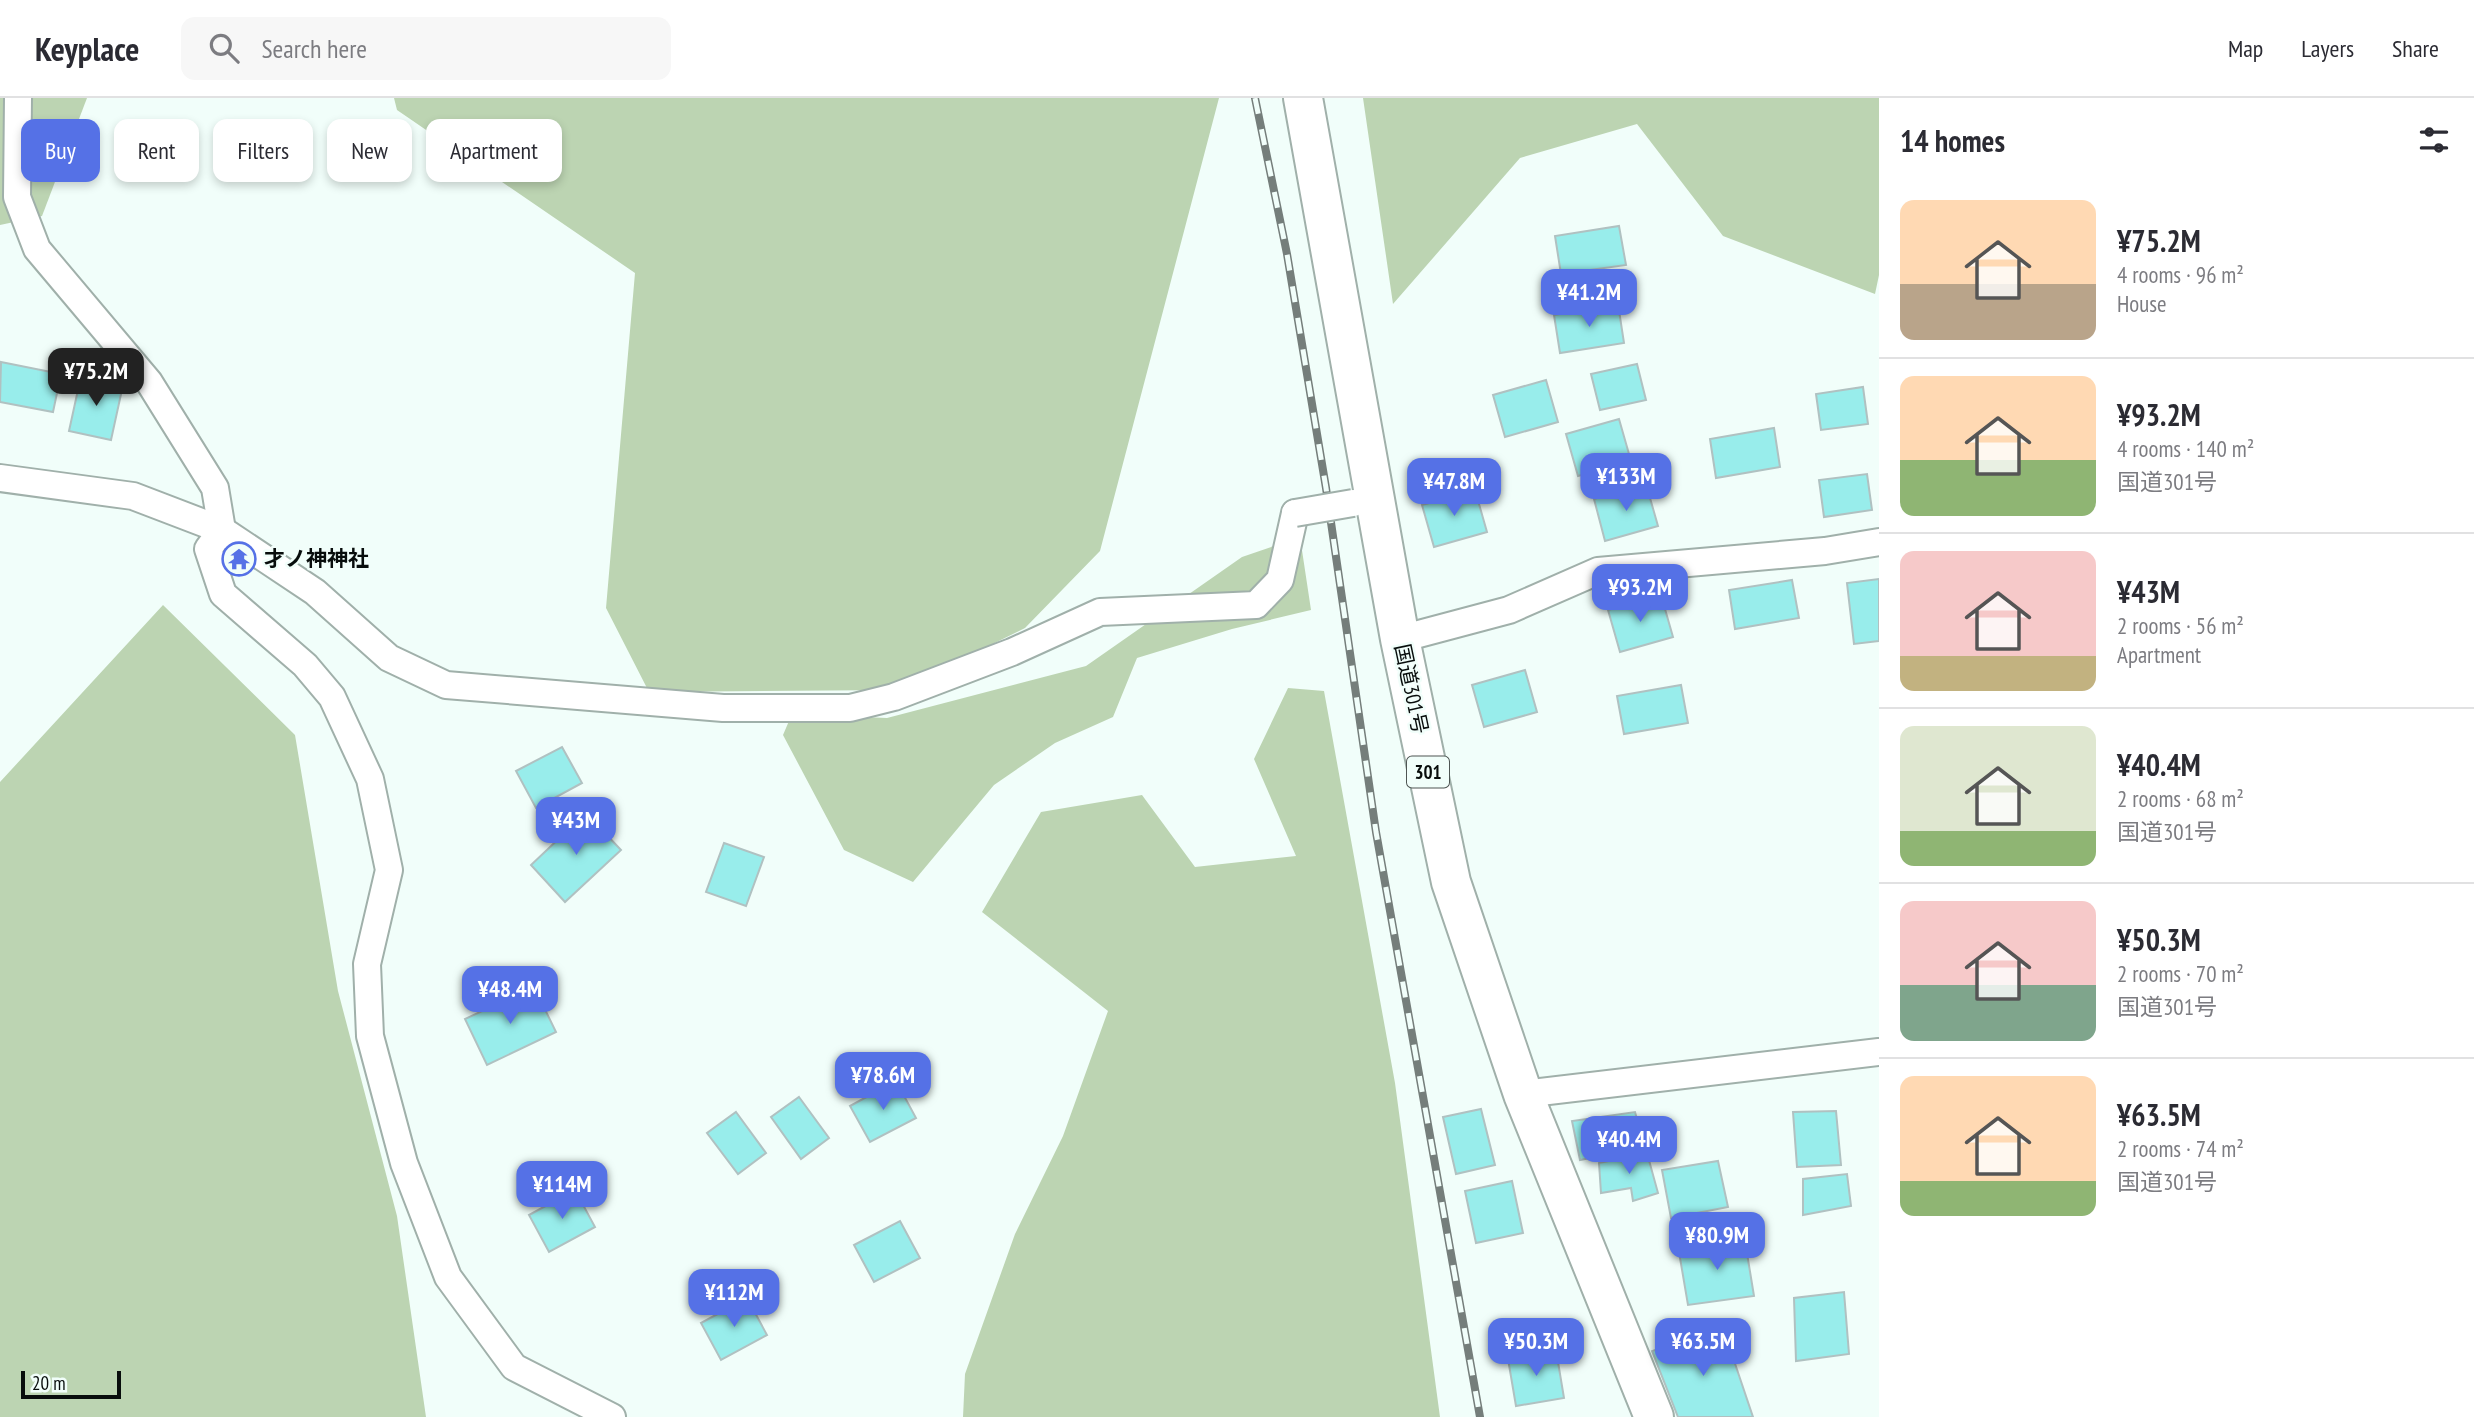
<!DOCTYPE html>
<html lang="en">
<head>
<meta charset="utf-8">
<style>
	:root { --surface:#fff; --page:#f7f7f7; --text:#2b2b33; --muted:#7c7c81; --line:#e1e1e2; --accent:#5571e6 }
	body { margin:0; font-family:"PT Sans Narrow","Noto Sans JP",sans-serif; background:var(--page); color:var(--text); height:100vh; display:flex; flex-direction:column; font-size:26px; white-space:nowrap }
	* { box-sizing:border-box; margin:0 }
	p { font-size:23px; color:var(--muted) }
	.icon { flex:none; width:38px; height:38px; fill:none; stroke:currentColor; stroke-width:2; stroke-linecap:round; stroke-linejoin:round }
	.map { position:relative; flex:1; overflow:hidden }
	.drawer { display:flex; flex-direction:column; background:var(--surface); width:595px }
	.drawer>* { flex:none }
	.guide { position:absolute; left:21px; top:21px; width:665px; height:63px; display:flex; gap:14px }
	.scale { position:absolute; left:21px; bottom:18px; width:100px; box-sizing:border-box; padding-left:7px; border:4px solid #080d0c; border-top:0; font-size:19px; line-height:24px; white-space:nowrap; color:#080d0c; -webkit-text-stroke:5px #f1fefa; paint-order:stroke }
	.price { position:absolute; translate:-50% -60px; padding:0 16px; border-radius:14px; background:var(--accent); color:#fff; font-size:23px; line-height:46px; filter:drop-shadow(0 2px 4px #0008) }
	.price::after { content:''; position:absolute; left:50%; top:42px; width:21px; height:16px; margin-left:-10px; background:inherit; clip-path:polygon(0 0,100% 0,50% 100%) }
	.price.active { background:#222; color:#fff }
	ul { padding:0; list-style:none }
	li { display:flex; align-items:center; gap:21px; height:175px; padding:0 21px }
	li+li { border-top:2px solid var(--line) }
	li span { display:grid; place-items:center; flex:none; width:196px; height:140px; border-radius:14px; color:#555 }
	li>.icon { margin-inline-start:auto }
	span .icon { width:84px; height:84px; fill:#fffc; stroke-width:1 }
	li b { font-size:30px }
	h2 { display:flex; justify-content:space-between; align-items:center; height:84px; padding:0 21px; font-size:30px }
	.chip { padding:0 24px; border-radius:14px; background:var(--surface); box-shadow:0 4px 10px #0003; font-size:24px; line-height:63px }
	.chip.active { background:var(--accent); color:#fff }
	header { display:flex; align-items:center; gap:42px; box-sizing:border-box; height:98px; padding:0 35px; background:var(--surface); border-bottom:2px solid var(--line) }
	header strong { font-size:33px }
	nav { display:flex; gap:38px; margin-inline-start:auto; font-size:24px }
	.search { width:490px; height:63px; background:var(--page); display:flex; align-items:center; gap:18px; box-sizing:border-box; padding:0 24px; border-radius:14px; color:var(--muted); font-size:26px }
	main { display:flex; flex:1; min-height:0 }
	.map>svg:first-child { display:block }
	.green { fill:#bcd4b2 }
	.building { fill:#98edeb; stroke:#b0c1c1; stroke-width:2 }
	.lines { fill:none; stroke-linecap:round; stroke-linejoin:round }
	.minor-casing { stroke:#a0b0aa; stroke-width:30 }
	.trunk-casing { stroke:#a0b0aa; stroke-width:42 }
	.minor { stroke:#fff; stroke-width:26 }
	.trunk { stroke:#fff; stroke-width:38 }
	.rail-casing { stroke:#757e7b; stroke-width:8 }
	.rail { stroke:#f1fefa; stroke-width:5; stroke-dasharray:16; stroke-linecap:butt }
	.minor-bridge-casing { stroke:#a0b0aa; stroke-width:30; stroke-linecap:butt }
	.minor-bridge { stroke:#fff; stroke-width:26 }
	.labels { text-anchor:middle; stroke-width:5; stroke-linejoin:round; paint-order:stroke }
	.shield { fill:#f1fefa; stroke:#4e5553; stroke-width:2 }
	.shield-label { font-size:19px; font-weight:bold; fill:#080d0c }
	.poi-label { font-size:21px; font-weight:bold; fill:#080d0c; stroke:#f1fefa; text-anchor:start }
	.street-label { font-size:21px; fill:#080d0c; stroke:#f1fefa }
</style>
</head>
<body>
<header>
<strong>Keyplace</strong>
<div class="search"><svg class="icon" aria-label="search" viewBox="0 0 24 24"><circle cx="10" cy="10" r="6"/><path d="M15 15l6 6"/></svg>Search here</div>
<nav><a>Map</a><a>Layers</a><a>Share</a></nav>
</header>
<main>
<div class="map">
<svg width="1879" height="1319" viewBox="0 0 1879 1319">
	<rect width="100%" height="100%" fill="#f1fefa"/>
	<g class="green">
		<polygon points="0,0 87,0 42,118 0,127"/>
		<polygon points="394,0 1219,0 1100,453 1025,530 899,592 649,594 606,510 635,175 397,12"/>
		<polygon points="1363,0 1879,0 1879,177 1875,196 1723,138 1637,26 1520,60 1393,206"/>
		<polygon points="1300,439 1311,512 1232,531 1137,560 1113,619 1055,645 994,687 913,784 844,752 783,637 792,616 887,620 1086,568 1242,459"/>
		<polygon points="163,507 295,637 338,893 397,1118 426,1319 0,1319 0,684"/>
		<polygon points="1288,590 1324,593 1395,985 1440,1319 963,1319 965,1276 1015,1136 1063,1038 1108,913 982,814 1041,714 1142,697 1195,769 1296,758 1254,661"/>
	</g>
	<g class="building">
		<polygon points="1619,128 1626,167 1561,176 1555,138"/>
		<polygon points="1618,206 1624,245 1560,255 1554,217"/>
		<polygon points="1,264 61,276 53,314 0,304"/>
		<polygon points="1637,266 1646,302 1600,312 1591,276"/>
		<polygon points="81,278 123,287 111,342 69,333"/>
		<polygon points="1546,282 1558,324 1505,339 1493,297"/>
		<polygon points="1863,289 1868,326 1821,332 1816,296"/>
		<polygon points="1619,321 1631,363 1578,378 1566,336"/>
		<polygon points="1774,330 1780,369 1716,380 1710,341"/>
		<polygon points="1867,376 1872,412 1824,419 1819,382"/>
		<polygon points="1646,386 1658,428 1605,443 1594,401"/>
		<polygon points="1475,392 1487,434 1434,449 1422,407"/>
		<polygon points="1879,481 1879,543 1854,546 1847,485"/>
		<polygon points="1792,482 1799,520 1735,531 1729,492"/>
		<polygon points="1661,497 1673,539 1620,554 1608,512"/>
		<polygon points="1525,572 1537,614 1484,629 1472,587"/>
		<polygon points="1681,587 1688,625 1624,636 1617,598"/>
		<polygon points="562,649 582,685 536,710 516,673"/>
		<polygon points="586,715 621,752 565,804 531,767"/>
		<polygon points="724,745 764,759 746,808 706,794"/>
		<polygon points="534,889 556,934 487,967 465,921"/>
		<polygon points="896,983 916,1020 870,1044 850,1008"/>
		<polygon points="799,999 829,1040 801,1061 771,1019"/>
		<polygon points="1481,1011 1495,1067 1456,1076 1443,1019"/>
		<polygon points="1836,1013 1841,1067 1797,1069 1793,1014"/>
		<polygon points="736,1014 766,1055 738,1076 707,1035"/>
		<polygon points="1635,1014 1645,1049 1580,1062 1572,1023"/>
		<polygon points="1647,1055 1658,1095 1633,1103 1631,1090 1601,1095 1599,1065"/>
		<polygon points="1718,1063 1728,1109 1671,1120 1662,1072"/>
		<polygon points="1847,1076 1851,1108 1803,1117 1803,1081"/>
		<polygon points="1512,1083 1523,1135 1476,1145 1465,1093"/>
		<polygon points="575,1092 595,1129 549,1154 529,1117"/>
		<polygon points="900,1123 920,1160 874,1184 854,1147"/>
		<polygon points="1744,1137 1754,1198 1688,1207 1679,1154"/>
		<polygon points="1844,1194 1849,1256 1796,1263 1794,1200"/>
		<polygon points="747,1200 767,1237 721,1262 701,1225"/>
		<polygon points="1723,1230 1753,1319 1678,1319 1652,1253"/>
		<polygon points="1556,1252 1564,1300 1516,1308 1508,1261"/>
	</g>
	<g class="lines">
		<defs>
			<g id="minor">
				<polyline points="18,0 17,99 37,151 149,284 215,390 222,432 208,451 223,496 305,567 332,599 370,681 389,772 367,866 370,938 404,1065 448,1179 514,1269 612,1319"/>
				<polyline points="0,380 133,398 222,432 315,494 389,560 446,587 723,610 850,610 894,599 1012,554 1100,514 1256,507 1280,482 1295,415"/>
				<polyline points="1400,541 1509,512 1598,473 1825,453 1879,444"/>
				<polyline points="1523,996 1879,954"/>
			</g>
			<polyline id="trunk" points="1303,0 1400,541 1451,784 1523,996 1654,1319"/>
		</defs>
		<use href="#minor" class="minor-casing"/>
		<use href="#trunk" class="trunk-casing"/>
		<use href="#minor" class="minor"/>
		<use href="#trunk" class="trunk"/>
		<defs>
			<polyline id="rail" points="1255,0 1287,156 1326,390 1376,734 1480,1319"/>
		</defs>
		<use href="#rail" class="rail-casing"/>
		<use href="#rail" class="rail"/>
		<defs>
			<polyline id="minor-bridge" points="1295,415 1353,405"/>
		</defs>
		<use href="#minor-bridge" class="minor-bridge-casing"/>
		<use href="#minor-bridge" class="minor-bridge"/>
	</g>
	<defs>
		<symbol id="temple-ring" viewBox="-11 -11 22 22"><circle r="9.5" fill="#f1fefa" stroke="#5571e6" stroke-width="1.5"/><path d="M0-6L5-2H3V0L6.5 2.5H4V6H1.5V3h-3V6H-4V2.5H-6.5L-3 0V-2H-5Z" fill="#5571e6"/></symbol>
	</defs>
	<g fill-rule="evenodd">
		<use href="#temple-ring" x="220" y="442" width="38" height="38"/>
	</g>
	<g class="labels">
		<rect class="shield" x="1407" y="658.5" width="42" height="31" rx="5"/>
		<g class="shield-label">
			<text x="1428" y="681">301</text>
		</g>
		<g class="poi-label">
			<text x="264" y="468">才ノ神神社</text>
		</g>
		<g class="street-label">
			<text transform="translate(1411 591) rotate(78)" y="7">国道301号</text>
		</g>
	</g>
</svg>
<div class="scale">20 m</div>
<b class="price" style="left:1589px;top:231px">¥41.2M</b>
<b class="price active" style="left:96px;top:310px">¥75.2M</b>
<b class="price" style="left:1626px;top:415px">¥133M</b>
<b class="price" style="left:1454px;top:420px">¥47.8M</b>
<b class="price" style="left:1640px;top:526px">¥93.2M</b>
<b class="price" style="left:576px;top:759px">¥43M</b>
<b class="price" style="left:510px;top:928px">¥48.4M</b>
<b class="price" style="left:883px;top:1014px">¥78.6M</b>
<b class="price" style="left:1629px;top:1078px">¥40.4M</b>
<b class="price" style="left:562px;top:1123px">¥114M</b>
<b class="price" style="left:1717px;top:1174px">¥80.9M</b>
<b class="price" style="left:734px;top:1231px">¥112M</b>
<b class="price" style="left:1536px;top:1280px">¥50.3M</b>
<b class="price" style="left:1703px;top:1280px">¥63.5M</b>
<div class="guide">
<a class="chip active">Buy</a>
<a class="chip">Rent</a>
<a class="chip">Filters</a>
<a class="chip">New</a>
<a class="chip">Apartment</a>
</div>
</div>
<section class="drawer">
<h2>14 homes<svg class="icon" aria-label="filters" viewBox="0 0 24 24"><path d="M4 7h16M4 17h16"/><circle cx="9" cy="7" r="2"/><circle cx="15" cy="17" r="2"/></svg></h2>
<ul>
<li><span style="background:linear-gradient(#ffd9b3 60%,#b9a48a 0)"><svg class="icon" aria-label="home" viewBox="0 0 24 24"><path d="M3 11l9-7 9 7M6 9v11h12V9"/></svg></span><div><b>¥75.2M</b><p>4 rooms · 96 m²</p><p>House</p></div></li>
<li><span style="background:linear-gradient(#ffd9b3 60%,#8fb573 0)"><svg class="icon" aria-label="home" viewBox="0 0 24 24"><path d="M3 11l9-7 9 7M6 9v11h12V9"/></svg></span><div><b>¥93.2M</b><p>4 rooms · 140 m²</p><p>国道301号</p></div></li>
<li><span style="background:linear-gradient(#f6c9c9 75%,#c2b280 0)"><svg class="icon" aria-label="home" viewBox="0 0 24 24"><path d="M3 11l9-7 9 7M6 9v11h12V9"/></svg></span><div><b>¥43M</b><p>2 rooms · 56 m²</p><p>Apartment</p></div></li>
<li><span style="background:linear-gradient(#dfe7d0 75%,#8fb573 0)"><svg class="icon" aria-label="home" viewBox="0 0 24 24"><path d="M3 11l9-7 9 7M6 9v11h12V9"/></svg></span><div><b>¥40.4M</b><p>2 rooms · 68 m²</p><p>国道301号</p></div></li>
<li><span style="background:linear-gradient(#f6c9c9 60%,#7fa58c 0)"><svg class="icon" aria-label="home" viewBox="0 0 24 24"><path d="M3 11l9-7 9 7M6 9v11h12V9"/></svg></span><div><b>¥50.3M</b><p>2 rooms · 70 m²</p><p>国道301号</p></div></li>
<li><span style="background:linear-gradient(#ffd9b3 75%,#8fb573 0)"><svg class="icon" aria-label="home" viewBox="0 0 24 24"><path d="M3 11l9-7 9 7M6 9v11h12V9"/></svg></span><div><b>¥63.5M</b><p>2 rooms · 74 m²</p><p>国道301号</p></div></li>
</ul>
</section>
</main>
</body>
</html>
